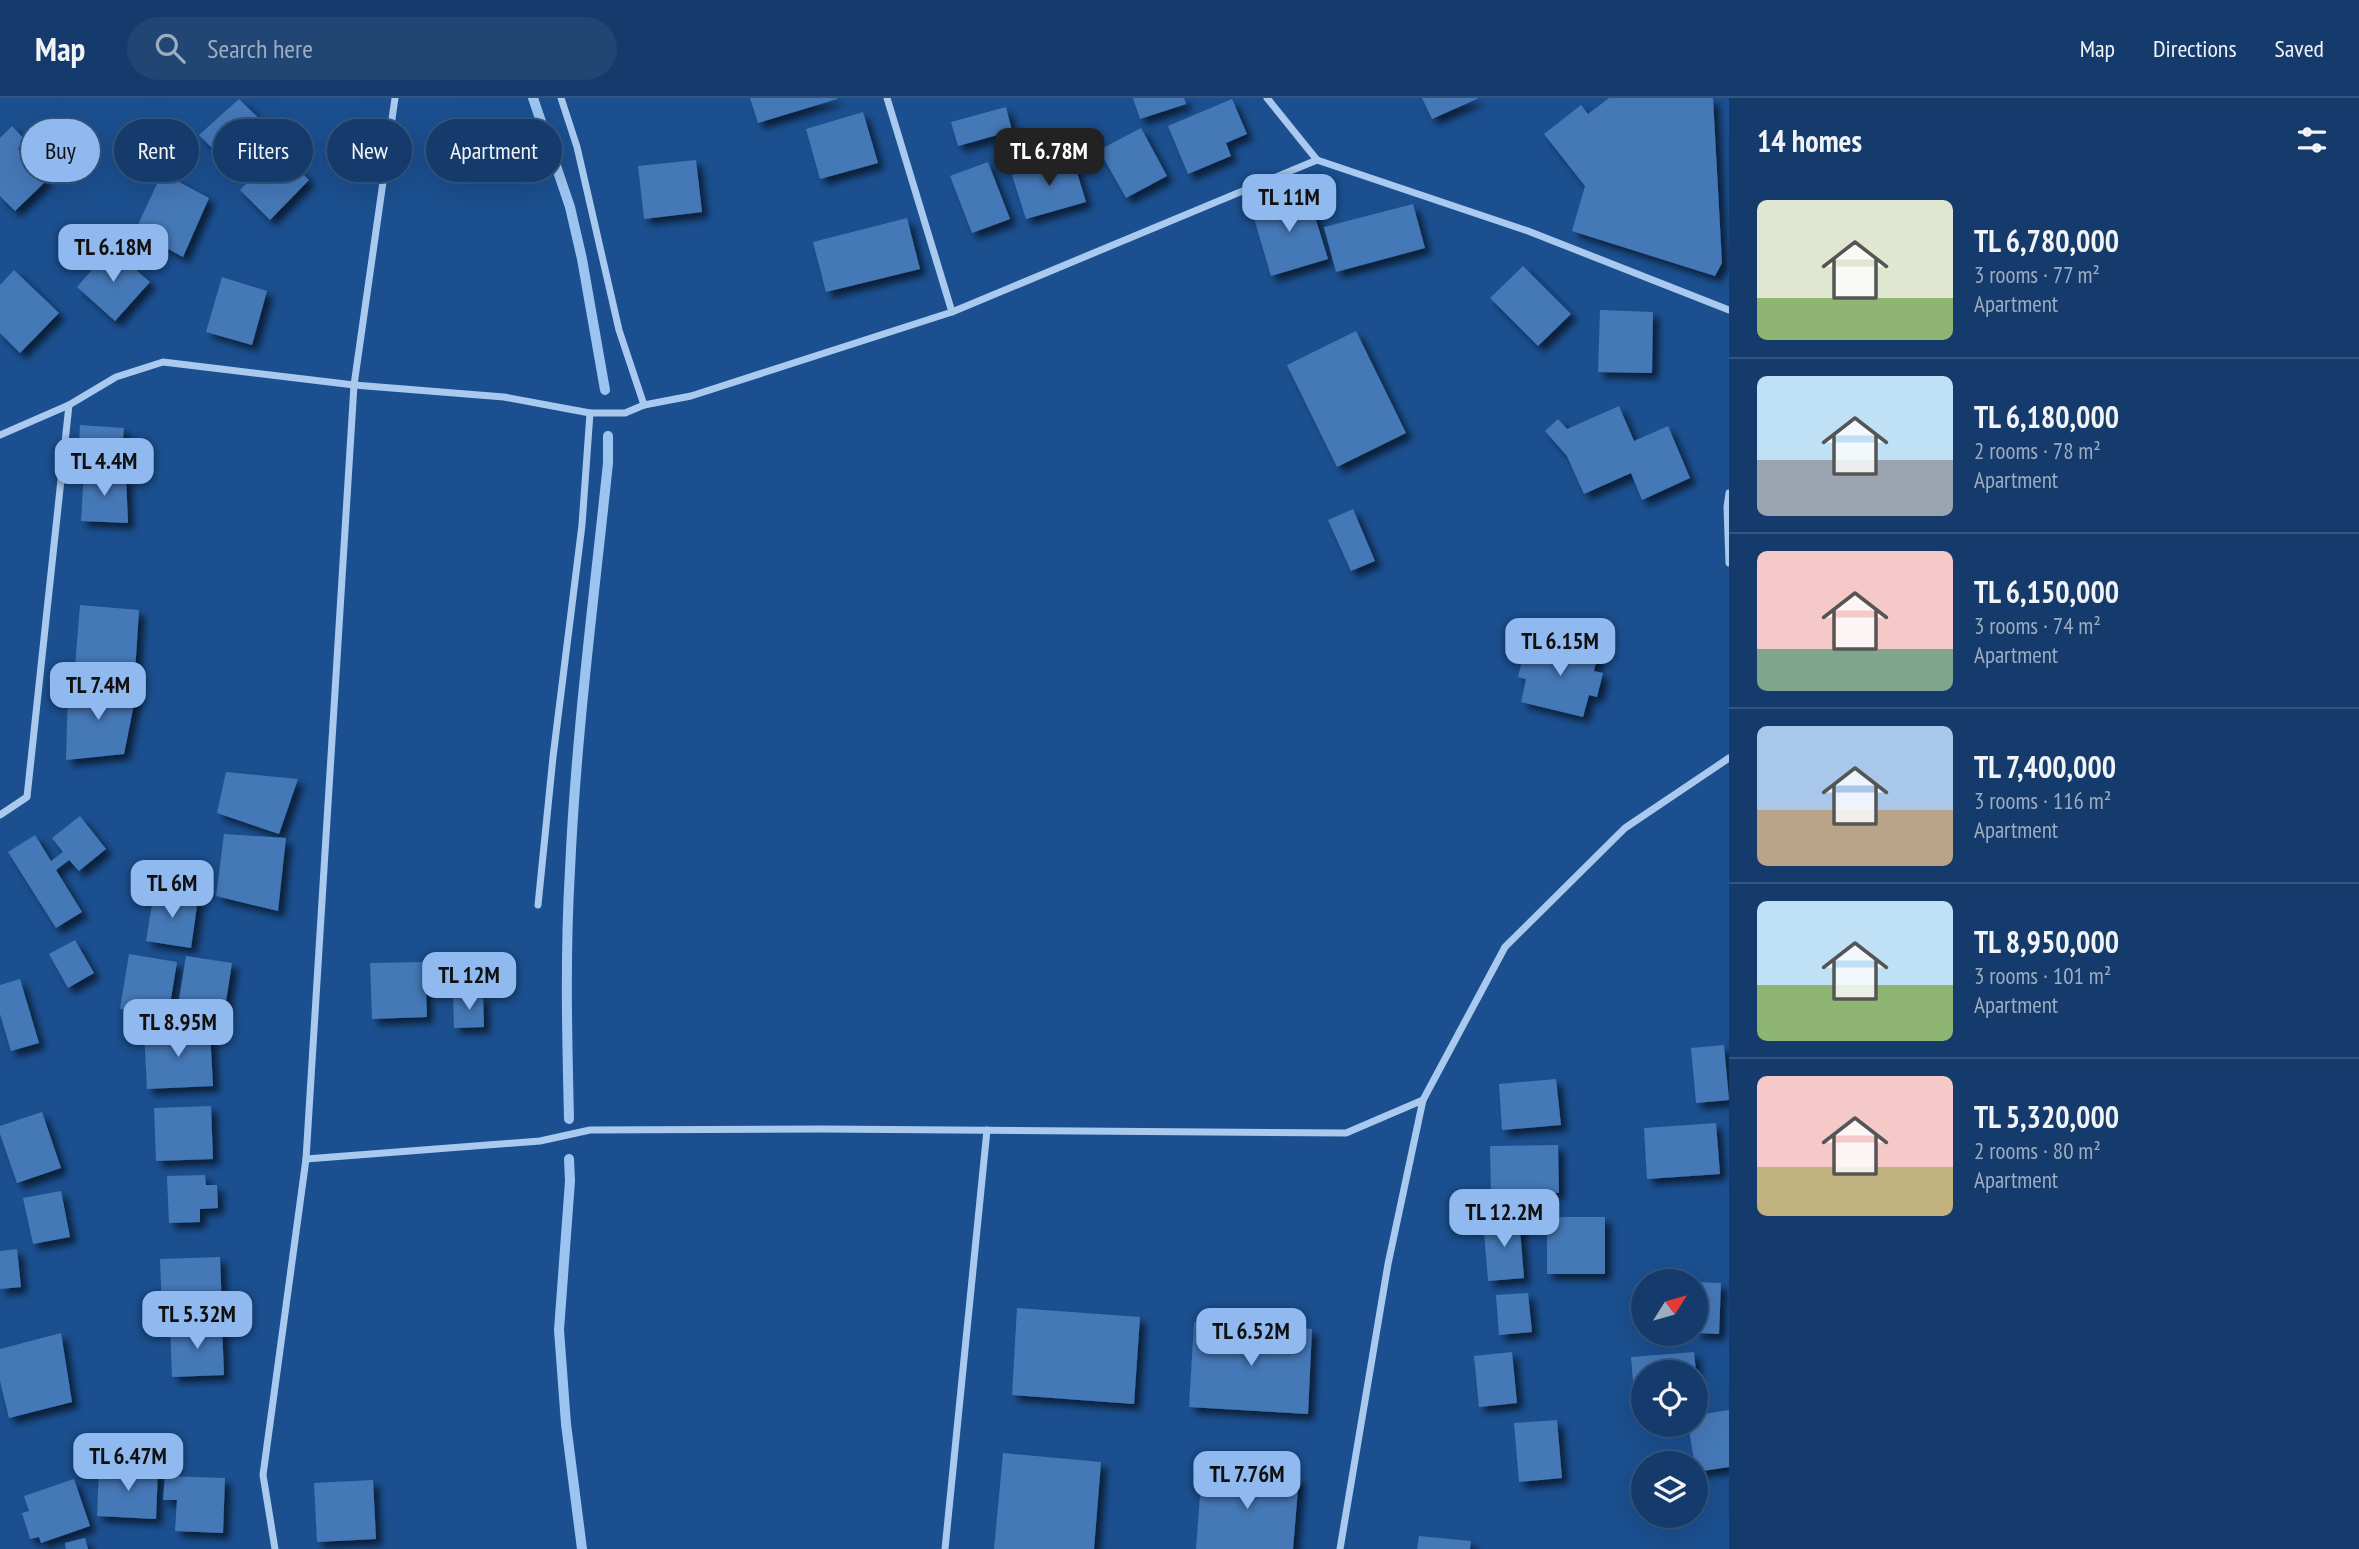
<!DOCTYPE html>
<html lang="en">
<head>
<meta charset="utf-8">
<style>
	:root { --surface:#143b6b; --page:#214673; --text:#f1f3f6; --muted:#9dadc1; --line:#33557e; --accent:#90b9f0 }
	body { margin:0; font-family:"PT Sans Narrow",sans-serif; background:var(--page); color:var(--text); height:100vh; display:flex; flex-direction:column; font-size:26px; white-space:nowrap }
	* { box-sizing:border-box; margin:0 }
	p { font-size:23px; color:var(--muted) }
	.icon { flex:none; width:38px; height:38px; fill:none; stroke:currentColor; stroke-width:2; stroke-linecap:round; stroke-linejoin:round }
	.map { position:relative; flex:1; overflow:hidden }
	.sheet { display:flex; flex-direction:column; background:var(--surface); width:630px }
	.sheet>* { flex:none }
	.guide { position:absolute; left:21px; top:21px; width:665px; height:63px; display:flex; gap:14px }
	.needle { width:46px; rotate:53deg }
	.buttons { position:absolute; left:1631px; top:1171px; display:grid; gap:14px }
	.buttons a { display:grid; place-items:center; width:77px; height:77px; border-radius:50%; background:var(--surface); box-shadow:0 7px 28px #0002,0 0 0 2px var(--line); font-size:35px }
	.price { position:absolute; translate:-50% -60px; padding:0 16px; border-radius:14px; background:var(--accent); color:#111; font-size:23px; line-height:46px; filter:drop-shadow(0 2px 4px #0008) }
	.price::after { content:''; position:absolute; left:50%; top:42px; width:21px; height:16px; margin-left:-10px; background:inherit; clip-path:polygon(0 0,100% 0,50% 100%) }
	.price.active { background:#222; color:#fff }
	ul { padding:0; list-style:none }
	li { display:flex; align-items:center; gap:21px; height:175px; padding:0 28px }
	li+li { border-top:2px solid var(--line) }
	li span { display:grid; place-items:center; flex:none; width:196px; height:140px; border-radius:10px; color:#555 }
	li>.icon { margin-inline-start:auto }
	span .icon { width:84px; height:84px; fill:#fffc; stroke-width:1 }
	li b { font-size:30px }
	h2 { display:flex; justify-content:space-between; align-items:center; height:84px; padding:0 28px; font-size:30px }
	.pill { padding:0 24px; border-radius:32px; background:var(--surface); box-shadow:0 7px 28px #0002,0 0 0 2px var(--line); font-size:24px; line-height:63px }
	.pill.active { background:var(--accent); color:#111 }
	header { display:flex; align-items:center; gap:42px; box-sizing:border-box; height:98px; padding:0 35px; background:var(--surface); border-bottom:2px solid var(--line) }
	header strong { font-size:33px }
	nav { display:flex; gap:38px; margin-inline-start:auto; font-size:24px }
	.search { width:490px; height:63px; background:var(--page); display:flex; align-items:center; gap:18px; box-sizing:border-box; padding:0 24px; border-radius:38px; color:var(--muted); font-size:26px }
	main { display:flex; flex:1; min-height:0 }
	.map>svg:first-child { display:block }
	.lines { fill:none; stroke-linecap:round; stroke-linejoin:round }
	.stream { stroke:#9cc4f0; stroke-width:10 }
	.building { fill:#4478b7; filter:url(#shadow) }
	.minor { stroke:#a9c9ee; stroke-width:7 }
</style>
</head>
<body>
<header>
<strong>Map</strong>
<div class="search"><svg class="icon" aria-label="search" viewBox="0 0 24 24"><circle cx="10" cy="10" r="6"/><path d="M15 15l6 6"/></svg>Search here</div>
<nav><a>Map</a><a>Directions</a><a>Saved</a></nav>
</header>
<main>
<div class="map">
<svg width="1729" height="1451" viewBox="0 0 1729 1451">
	<defs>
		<filter id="shadow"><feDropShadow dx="6" dy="6" stdDeviation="3.5" flood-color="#0009"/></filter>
	</defs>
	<rect width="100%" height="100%" fill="#1b4f8f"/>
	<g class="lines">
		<g class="stream">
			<polyline points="533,0 570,109 582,161 605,292"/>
			<path d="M 569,1021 C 567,938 565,855 570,772 C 576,636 594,500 608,365 L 608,338"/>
			<polyline points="569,1061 570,1083 559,1232 566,1326 582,1451"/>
		</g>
	</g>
	<g class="building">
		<polygon points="750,0 837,0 837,1 758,25"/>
		<polygon points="1133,0 1184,0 1186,6 1140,21"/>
		<polygon points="1422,0 1479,0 1432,21"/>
		<polygon points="1609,0 1713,0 1722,165 1715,178 1572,133 1585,88 1544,36 1581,7 1588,16"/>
		<polygon points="239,1 276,37 235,73 199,37"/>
		<polygon points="1232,1 1247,36 1226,45 1231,58 1188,76 1168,28"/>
		<polygon points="1006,9 1012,33 958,48 951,24"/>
		<polygon points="863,14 878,65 820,81 806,31"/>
		<polygon points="12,28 26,43 18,51 47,82 15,113 0,98 0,40"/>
		<polygon points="1141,30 1167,78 1126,100 1099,52"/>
		<polygon points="279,53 309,82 270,122 240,92"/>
		<polygon points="1072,58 1086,104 1026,121 1012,77"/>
		<polygon points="696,62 702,114 644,121 638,68"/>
		<polygon points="988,64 1010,121 972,135 950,78"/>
		<polygon points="162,75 209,100 183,159 135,133"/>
		<polygon points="1307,93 1328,161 1271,178 1251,110"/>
		<polygon points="1413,106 1425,150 1336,174 1324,129"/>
		<polygon points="907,120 920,171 826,194 813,144"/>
		<polygon points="111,150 150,184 115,223 77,189"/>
		<polygon points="1523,168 1571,216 1538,248 1490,200"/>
		<polygon points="14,172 59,215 20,255 0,235 0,187"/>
		<polygon points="222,179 267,193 252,247 206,234"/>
		<polygon points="1600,212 1653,214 1652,275 1598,274"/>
		<polygon points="1356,233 1406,335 1337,369 1287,267"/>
		<polygon points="1619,308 1634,343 1668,328 1690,380 1642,402 1631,375 1584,396 1567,358 1545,333 1558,321 1567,331"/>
		<polygon points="80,327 124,330 121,367 78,364"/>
		<polygon points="84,373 126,379 128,425 81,423"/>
		<polygon points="1353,411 1375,463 1351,473 1328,422"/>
		<polygon points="80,507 139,512 135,574 75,569"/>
		<polygon points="1536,541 1598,556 1594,573 1603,575 1597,599 1589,597 1583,619 1521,604 1526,581 1518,579 1524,555 1532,556"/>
		<polygon points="68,588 136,596 124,656 66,662"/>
		<polygon points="226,674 298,681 279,736 217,715"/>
		<polygon points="80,718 106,751 79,773 69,762 56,772 82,814 56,830 8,754 35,737 51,763 63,754 52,740"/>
		<polygon points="224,736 286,740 278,813 216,798"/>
		<polygon points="154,794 198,801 191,850 146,843"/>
		<polygon points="75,842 94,875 68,890 49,856"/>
		<polygon points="129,856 177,864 168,919 120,911"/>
		<polygon points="186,858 232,865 224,916 178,908"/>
		<polygon points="425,864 427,919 372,921 370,865"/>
		<polygon points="20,881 39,945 11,953 0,916 0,887"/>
		<polygon points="483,897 484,929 454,930 453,899"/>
		<polygon points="210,932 213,988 147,991 144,934"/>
		<polygon points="1724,947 1729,1002 1696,1005 1691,950"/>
		<polygon points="1556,981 1561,1027 1502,1032 1499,986"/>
		<polygon points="211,1008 213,1061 156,1063 154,1010"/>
		<polygon points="42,1014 61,1070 17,1085 0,1036 0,1028"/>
		<polygon points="1716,1025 1720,1076 1647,1081 1644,1030"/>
		<polygon points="1558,1047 1559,1095 1491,1096 1490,1048"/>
		<polygon points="205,1077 206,1087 217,1087 218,1110 200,1111 200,1124 169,1125 167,1078"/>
		<polygon points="61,1093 70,1139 33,1146 23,1100"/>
		<polygon points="1519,1119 1524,1180 1488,1183 1483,1122"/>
		<rect x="1547" y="1119" width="58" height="57"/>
		<polygon points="17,1151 21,1189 0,1191 0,1153"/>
		<polygon points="220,1159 222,1211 162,1213 160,1161"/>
		<polygon points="1696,1184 1721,1185 1719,1236 1696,1235"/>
		<polygon points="1528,1195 1532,1234 1499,1237 1496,1197"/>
		<polygon points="1017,1210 1140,1219 1134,1306 1012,1297"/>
		<polygon points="1194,1224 1312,1231 1308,1316 1189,1309"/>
		<polygon points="222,1227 224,1277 172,1279 170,1229"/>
		<polygon points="61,1235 72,1304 9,1320 0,1283 0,1251"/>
		<polygon points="1512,1254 1517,1305 1479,1309 1474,1258"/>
		<polygon points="1694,1254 1696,1274 1643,1274 1643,1306 1635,1307 1631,1259"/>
		<polygon points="1729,1312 1729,1369 1696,1374 1688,1326 1696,1326 1696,1317"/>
		<polygon points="1557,1322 1562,1380 1519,1384 1514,1325"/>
		<polygon points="1003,1355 1101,1364 1094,1451 994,1451"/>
		<polygon points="99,1369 158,1371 156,1421 97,1418"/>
		<polygon points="1202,1371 1299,1379 1293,1451 1196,1451"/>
		<polygon points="165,1378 225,1380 223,1435 175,1433 177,1402 163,1402"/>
		<polygon points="74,1381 90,1428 41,1445 39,1439 30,1441 22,1415 29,1413 24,1398"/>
		<polygon points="373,1382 376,1441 317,1444 314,1385"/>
		<polygon points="1419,1438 1471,1443 1470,1451 1417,1451"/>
		<polygon points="85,1440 88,1451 66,1451 65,1445"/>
	</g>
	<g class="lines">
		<g class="minor">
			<polyline points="561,0 577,49 619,232 644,307 691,298 952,214 1317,62"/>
			<polyline points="887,0 952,214"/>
			<polyline points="1267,0 1317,62 1528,133 1729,212"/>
			<polyline points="0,337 69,307 116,279 163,264 354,287 504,299 590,315 625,315 644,307"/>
			<polyline points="1729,395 1727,409 1729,465"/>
			<polyline points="0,717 27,699 69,307"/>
			<polyline points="538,807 553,659 582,427 590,315"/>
			<polyline points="306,1061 540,1043 590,1032 823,1031 1346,1035 1423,1002"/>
			<polyline points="275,1451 263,1377 306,1061 354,287 395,0"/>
			<polyline points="945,1451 987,1032"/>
			<polyline points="1340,1451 1388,1166 1423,1002 1505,849 1625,730 1729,660"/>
		</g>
	</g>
</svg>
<div class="buttons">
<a><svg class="needle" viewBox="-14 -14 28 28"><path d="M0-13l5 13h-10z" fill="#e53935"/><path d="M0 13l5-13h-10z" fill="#9dadc1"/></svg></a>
<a><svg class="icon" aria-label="locate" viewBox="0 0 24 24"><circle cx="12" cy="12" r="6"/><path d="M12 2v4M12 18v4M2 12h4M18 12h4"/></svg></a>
<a><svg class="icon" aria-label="layers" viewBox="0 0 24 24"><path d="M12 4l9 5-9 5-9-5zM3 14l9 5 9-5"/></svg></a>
</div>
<b class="price active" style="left:1049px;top:90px">TL 6.78M</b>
<b class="price" style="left:1289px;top:136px">TL 11M</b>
<b class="price" style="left:113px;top:186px">TL 6.18M</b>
<b class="price" style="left:104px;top:400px">TL 4.4M</b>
<b class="price" style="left:1560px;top:580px">TL 6.15M</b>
<b class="price" style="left:98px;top:624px">TL 7.4M</b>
<b class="price" style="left:172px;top:822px">TL 6M</b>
<b class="price" style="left:469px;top:914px">TL 12M</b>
<b class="price" style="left:178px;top:961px">TL 8.95M</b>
<b class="price" style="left:1504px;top:1151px">TL 12.2M</b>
<b class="price" style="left:197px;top:1253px">TL 5.32M</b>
<b class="price" style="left:1251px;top:1270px">TL 6.52M</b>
<b class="price" style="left:128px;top:1395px">TL 6.47M</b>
<b class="price" style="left:1247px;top:1413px">TL 7.76M</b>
<div class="guide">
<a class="pill active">Buy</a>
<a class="pill">Rent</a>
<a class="pill">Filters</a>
<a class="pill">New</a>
<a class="pill">Apartment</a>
</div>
</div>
<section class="sheet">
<h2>14 homes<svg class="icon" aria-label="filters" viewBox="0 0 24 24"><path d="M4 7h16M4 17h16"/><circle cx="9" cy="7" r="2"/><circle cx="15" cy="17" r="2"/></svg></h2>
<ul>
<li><span style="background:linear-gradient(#dfe7d0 70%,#8fb573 0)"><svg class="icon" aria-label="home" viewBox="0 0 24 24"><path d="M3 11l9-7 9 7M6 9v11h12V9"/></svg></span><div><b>TL 6,780,000</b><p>3 rooms · 77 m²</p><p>Apartment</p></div></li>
<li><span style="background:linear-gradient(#bfe0f5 60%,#9aa5b1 0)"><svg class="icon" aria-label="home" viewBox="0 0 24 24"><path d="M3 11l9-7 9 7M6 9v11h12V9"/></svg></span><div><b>TL 6,180,000</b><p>2 rooms · 78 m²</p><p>Apartment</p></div></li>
<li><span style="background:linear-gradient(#f6c9c9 70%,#7fa58c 0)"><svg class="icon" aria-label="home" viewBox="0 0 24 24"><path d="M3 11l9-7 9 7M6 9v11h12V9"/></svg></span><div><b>TL 6,150,000</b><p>3 rooms · 74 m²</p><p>Apartment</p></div></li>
<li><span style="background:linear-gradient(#a9c7e8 60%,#b9a48a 0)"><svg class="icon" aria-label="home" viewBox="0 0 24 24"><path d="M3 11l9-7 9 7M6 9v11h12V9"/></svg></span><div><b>TL 7,400,000</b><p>3 rooms · 116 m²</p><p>Apartment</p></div></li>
<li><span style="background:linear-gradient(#bfe0f5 60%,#8fb573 0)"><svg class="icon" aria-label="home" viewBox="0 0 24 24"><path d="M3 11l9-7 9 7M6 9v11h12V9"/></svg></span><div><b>TL 8,950,000</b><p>3 rooms · 101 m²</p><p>Apartment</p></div></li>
<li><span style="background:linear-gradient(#f6c9c9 65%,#c2b280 0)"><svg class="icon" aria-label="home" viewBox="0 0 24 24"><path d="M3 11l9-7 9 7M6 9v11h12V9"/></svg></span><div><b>TL 5,320,000</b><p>2 rooms · 80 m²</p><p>Apartment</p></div></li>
</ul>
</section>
</main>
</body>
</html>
